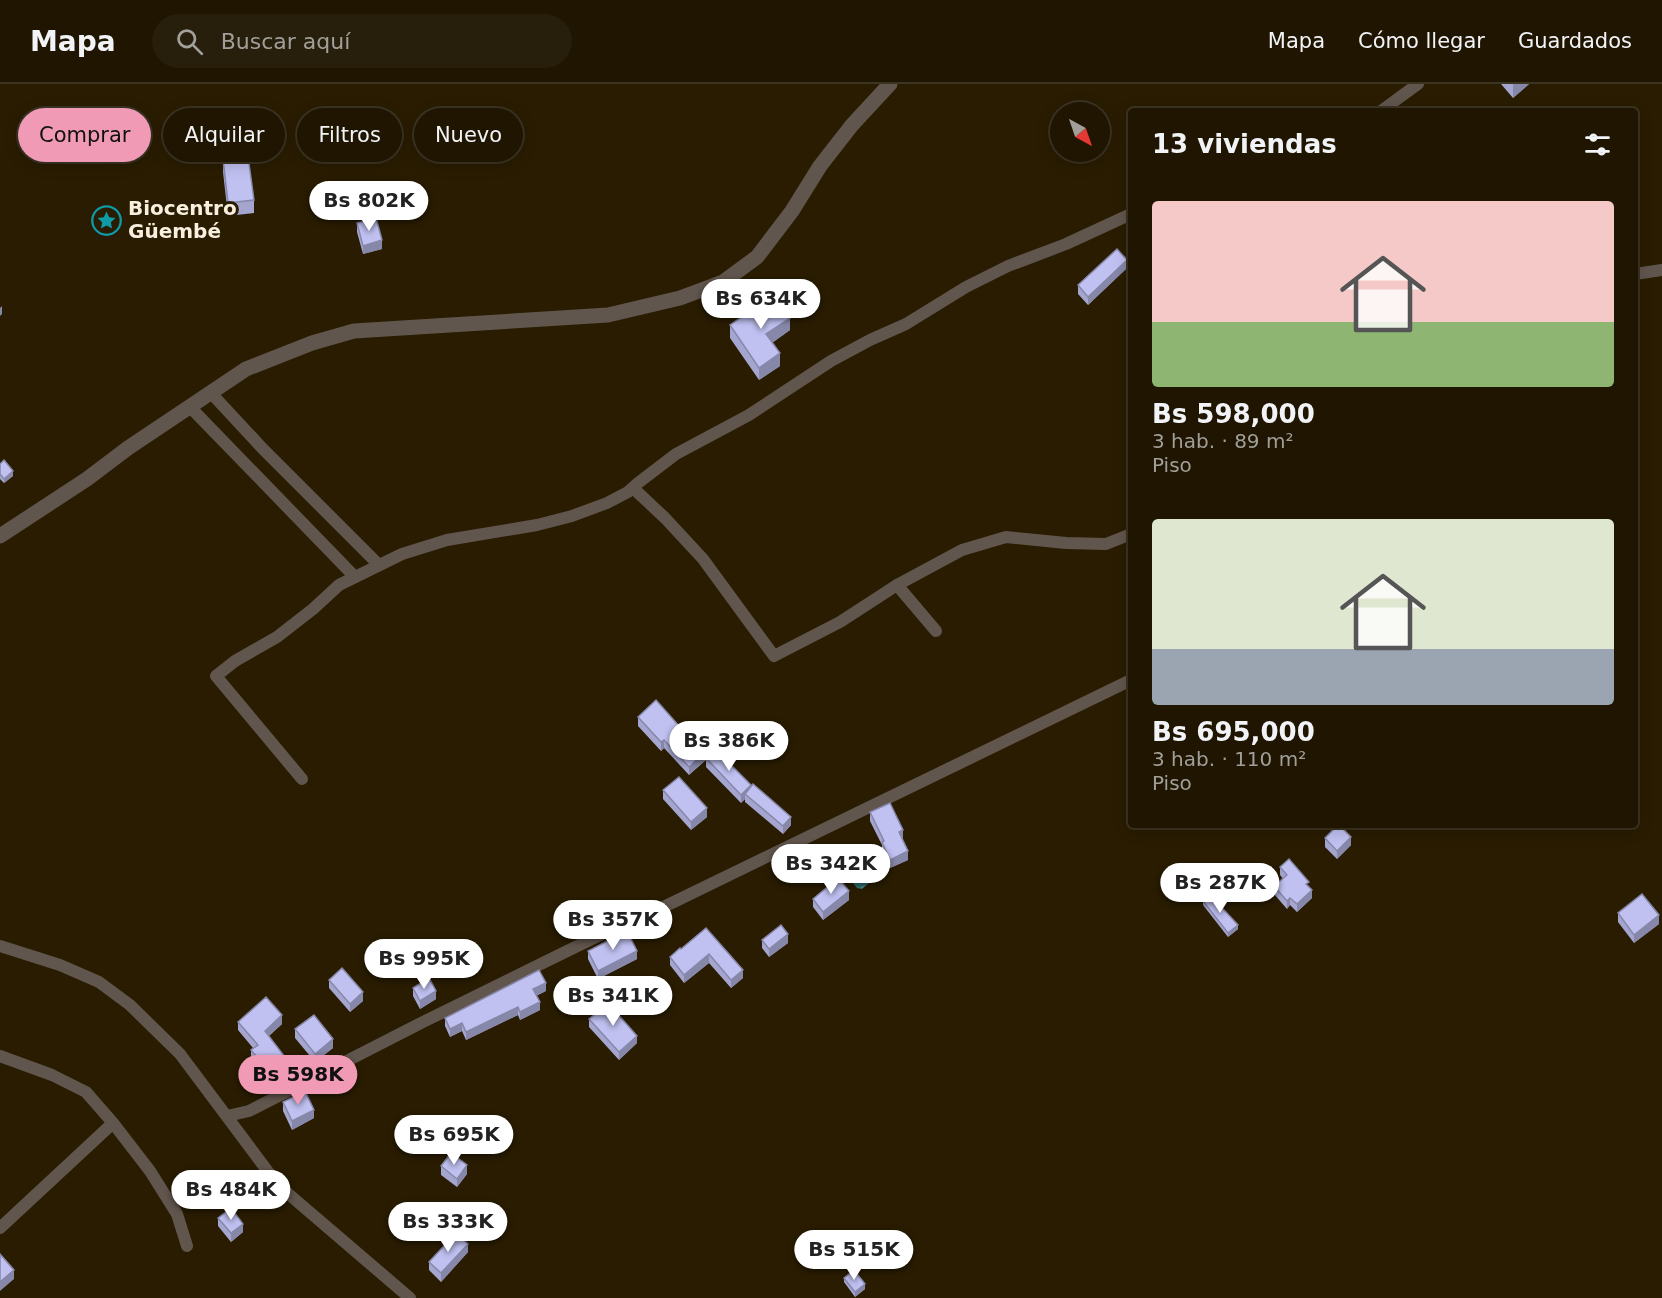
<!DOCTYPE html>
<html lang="es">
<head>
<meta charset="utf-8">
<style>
	:root { --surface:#1f1501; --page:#271e0b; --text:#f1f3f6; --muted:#a19f99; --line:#3c3423; --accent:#f09ab6 }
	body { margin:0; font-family:"DejaVu Sans",sans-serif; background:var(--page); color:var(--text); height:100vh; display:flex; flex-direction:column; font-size:22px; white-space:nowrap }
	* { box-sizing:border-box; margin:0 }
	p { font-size:20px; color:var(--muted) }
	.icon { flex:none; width:33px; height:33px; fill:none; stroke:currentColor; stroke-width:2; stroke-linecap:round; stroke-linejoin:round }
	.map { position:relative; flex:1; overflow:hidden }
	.drawer { position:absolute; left:1128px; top:24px; width:510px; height:720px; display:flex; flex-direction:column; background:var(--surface); border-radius:6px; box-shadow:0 3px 15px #0003,0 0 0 2px var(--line) }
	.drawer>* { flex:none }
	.banner { position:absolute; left:18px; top:24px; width:570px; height:54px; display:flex; gap:12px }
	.needle { width:39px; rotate:140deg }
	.controls { position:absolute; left:1050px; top:18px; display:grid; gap:12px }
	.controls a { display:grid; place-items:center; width:60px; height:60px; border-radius:50%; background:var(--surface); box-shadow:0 3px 15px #0003,0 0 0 2px var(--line); font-size:30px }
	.price { position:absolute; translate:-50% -51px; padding:0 14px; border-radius:21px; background:#fff; color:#222; font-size:20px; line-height:39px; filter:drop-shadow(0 2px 3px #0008) }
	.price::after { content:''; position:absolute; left:50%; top:36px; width:18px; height:14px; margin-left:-9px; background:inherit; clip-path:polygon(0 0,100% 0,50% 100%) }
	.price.selected { background:var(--accent); color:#111 }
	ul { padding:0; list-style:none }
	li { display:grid; align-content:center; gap:12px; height:318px; padding:0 24px }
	li span { display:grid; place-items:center; height:186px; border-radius:6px; color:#555 }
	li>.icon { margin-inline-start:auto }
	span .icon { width:108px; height:108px; fill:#fffc; stroke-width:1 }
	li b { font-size:26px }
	h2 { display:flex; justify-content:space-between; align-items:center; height:72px; padding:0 24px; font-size:26px }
	.pill { padding:0 21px; border-radius:27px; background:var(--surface); box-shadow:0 3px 15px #0003,0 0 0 2px var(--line); font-size:21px; line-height:54px }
	.pill.selected { background:var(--accent); color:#111 }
	header { display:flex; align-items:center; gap:36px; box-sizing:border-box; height:84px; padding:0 30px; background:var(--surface); border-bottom:2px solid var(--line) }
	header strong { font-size:28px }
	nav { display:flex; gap:33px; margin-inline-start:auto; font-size:21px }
	.search { width:420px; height:54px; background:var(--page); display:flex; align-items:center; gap:15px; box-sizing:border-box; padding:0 21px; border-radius:33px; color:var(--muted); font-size:22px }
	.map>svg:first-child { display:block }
	.water { fill:url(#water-ripples) }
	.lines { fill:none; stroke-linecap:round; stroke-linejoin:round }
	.minor { stroke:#61564d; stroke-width:12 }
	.tertiary { stroke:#61564d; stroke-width:15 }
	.wall { fill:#a5a6cf }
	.shaded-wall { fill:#8687a9 }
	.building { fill:#c0c1f1; stroke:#8687a9; stroke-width:1.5 }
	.labels { text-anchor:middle; stroke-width:6; stroke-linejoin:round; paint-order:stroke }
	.poi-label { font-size:20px; font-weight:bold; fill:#f8efdf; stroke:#291c01; text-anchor:start }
</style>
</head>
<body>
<header>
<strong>Mapa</strong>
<div class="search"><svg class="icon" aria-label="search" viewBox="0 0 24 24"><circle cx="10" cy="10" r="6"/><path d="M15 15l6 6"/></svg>Buscar aquí</div>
<nav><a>Mapa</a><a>Cómo llegar</a><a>Guardados</a></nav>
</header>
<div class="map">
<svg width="1662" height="1214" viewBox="0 0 1662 1214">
	<defs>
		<pattern id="water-ripples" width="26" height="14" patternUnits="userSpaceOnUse" patternTransform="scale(1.5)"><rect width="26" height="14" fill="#307275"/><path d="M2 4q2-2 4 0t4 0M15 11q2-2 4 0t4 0" fill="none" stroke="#598d8f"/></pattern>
	</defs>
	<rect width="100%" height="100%" fill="#291c01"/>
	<path class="water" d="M 853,762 L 857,767 L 856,773 C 862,780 869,782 874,790 L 869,799 L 862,805 L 857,804 L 838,781 L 838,771 L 848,764 Z"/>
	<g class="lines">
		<g class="minor">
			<polyline points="1381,27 1418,0"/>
			<polyline points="1635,190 1662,186"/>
			<polyline points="211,309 263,365 379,481"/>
			<polyline points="190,323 355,493"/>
			<polyline points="633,404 665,434 703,475 774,572 840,538 897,501 962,466 1006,453 1066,459 1106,460 1131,450"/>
			<polyline points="897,501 936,547"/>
			<polyline points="302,695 216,592 235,577 277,553 313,525 339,501 402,470 447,456 537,441 572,432 607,419 628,408 638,399 676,370 749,331 831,277 870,256 906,240 966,203 1008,182 1066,160 1131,130"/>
			<polyline points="0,862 60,881 99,898 130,921 180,970 278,1101 410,1214"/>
			<polyline points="0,972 52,991 86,1008 113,1039 150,1087 177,1130 187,1162"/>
			<polyline points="227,1032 249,1027 425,937 614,844 647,831 1131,596"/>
			<polyline points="0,1144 113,1039"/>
		</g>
		<polyline class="tertiary" points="0,452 87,395 128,364 246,285 312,259 354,247 608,231 680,214 723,198 757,173 792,127 820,82 852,41 890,0"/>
	</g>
	<g class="wall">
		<polygon points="1501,0 1529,0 1513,14"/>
		<polygon points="223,75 254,116 254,129 228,132 223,88"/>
		<polygon points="357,139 382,165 363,170 357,148"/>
		<polygon points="1127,184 1088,221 1078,210 1078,201"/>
		<polygon points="730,241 790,246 772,259 780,282 759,296 730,254"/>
		<polygon points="0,380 13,392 4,399 0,395"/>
		<polygon points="638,633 706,674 751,703 791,741 783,750 745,718 745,715 741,719 706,683 706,676 689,691 664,664 661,667 638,642"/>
		<polygon points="663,706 707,733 691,746 663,715"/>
		<polygon points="870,728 903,755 902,755 908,776 890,784 882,766 882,761 870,737"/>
		<polygon points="1325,754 1351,761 1337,775 1325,763"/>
		<polygon points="1280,783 1309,803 1312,814 1297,828 1290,821 1287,825 1274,810 1274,802 1283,795 1280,791"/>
		<polygon points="813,815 849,816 823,836 813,823"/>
		<polygon points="1203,817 1238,845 1228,853 1203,821"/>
		<polygon points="1618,829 1659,840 1634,859 1618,838"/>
		<polygon points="706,844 743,894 731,904 709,879 684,899 670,881 670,873 681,865"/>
		<polygon points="762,856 788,859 769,873 762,864"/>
		<polygon points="588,867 637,875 598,895 588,875"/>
		<polygon points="329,896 363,917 350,928 329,904"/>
		<polygon points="413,904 436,915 420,925 413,912"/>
		<polygon points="546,907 536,912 540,926 520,936 518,931 466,956 462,947 450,953 445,942 445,934"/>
		<polygon points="589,935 637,959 619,976 589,943"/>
		<polygon points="238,938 282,940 269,952 291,989 273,1003 270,998 253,1009 247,1000 247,991 259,983 251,974 251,966 253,964 238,946"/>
		<polygon points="295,945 333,964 315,978 295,954"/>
		<polygon points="283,1018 314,1034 292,1046 283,1027"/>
		<polygon points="441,1082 467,1090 457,1103 441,1091"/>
		<polygon points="218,1134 243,1148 231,1158 218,1142"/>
		<polygon points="468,1168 441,1198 429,1186 429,1178"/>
		<polygon points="844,1194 865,1205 855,1213 844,1198"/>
	</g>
	<g class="shaded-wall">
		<polygon points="1513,0 1529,0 1513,14"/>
		<polygon points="382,156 382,165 363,170 363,162"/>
		<polygon points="1127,176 1127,184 1088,221 1088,213"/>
		<polygon points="2,222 2,230 0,232 0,224"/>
		<polygon points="790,234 790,246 766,263 766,250"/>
		<polygon points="780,269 780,282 759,296 759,284"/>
		<polygon points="13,387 13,392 4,399 4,395"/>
		<polygon points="664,656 664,664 661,667 661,658"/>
		<polygon points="706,667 706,675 689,691 689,683"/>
		<polygon points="751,701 751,710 745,710 745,715 741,719 741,711"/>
		<polygon points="707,724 707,733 691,746 691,738"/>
		<polygon points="791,733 791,741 783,750 783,742"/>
		<polygon points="903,746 903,755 899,757 899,748"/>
		<polygon points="1351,753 1351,761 1337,775 1337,767"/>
		<polygon points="908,767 908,776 890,784 890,776"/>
		<polygon points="1312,806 1312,814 1297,828 1297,820"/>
		<polygon points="849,807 849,816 823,836 823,828"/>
		<polygon points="1290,814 1290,821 1287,825 1287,817"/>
		<polygon points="1659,831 1659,840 1634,859 1634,851"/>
		<polygon points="1238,841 1238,845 1228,853 1228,849"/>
		<polygon points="788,850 788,859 769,873 769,865"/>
		<polygon points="637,867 637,875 598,895 598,887"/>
		<polygon points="709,870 709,879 684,899 684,891"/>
		<polygon points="743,886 743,894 731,904 731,896"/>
		<polygon points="546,899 546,907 533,913 533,905"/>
		<polygon points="436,907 436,915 420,925 420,917"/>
		<polygon points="363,908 363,917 350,928 350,920"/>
		<polygon points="540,918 540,926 520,936 520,928"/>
		<polygon points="518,923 518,931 466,956 466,948"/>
		<polygon points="282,931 282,940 265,955 265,947"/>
		<polygon points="462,939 462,947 450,953 450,945"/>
		<polygon points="637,952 637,959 619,976 619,968"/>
		<polygon points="333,955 333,964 315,978 315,970"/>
		<polygon points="291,981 291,989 273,1003 273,994"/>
		<polygon points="270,990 270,998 253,1009 253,1001"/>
		<polygon points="314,1026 314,1034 292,1046 292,1037"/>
		<polygon points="467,1081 467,1090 457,1103 457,1095"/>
		<polygon points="243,1140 243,1148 231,1158 231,1149"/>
		<polygon points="468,1160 468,1168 441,1198 441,1189"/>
		<polygon points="14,1186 14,1195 0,1207 0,1198"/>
		<polygon points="865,1200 865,1205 855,1213 855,1208"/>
	</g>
	<g class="building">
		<polygon points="248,72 254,116 228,119 223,75"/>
		<polygon points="376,134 382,156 363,162 357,139"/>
		<polygon points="1117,165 1127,176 1088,213 1078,201"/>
		<polygon points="774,211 790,234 766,250 780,269 759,284 730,241"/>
		<polygon points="4,376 13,387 4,395 0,390 0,380"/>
		<polygon points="656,616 680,643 682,641 706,667 689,683 664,656 661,658 638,633"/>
		<polygon points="715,665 751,701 741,711 706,674"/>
		<polygon points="679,693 707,724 691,738 663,706"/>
		<polygon points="753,700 791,733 783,742 745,710"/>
		<polygon points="890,719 903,746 899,748 908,767 890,776 882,758 884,757 870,728"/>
		<polygon points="1338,741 1339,741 1351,753 1337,767 1325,754"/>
		<polygon points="1289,775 1309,798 1306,800 1312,806 1297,820 1290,814 1287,817 1274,802 1287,791 1280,783"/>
		<polygon points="838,794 849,807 823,828 813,815"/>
		<polygon points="1642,810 1659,831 1634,851 1618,829"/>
		<polygon points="1210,811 1238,841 1228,849 1203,817"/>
		<polygon points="781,841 788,850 769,865 762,856"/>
		<polygon points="706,844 743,886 731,896 709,870 684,891 670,873 680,864 681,865"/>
		<polygon points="627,847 637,867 598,887 588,867"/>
		<polygon points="342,884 363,908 350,920 329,896"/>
		<polygon points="539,886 546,899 533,905 540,918 520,928 518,923 466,948 462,939 450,945 445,934"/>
		<polygon points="429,894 436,907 420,917 413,904"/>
		<polygon points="266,913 282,931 265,947 291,981 273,994 270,990 253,1001 247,991 263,980 251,966 258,961 238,938"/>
		<polygon points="608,919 637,952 619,968 589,935"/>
		<polygon points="314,931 333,955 315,970 295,945"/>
		<polygon points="305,1007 314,1026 292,1037 283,1018"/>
		<polygon points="451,1069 467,1081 457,1095 441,1082"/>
		<polygon points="231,1124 243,1140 231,1149 218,1134"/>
		<polygon points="456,1149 468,1160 441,1189 429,1178"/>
		<polygon points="0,1170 14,1186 0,1198"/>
		<polygon points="854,1186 865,1200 855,1208 844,1194"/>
	</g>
	<defs>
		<symbol id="sight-ring" viewBox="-11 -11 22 22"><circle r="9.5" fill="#291c01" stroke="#0f9aa8" stroke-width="1.5"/><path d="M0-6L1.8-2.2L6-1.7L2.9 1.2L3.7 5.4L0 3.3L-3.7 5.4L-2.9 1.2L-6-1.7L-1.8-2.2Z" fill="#0f9aa8"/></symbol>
	</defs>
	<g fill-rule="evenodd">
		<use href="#sight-ring" x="90" y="120" width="33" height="33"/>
	</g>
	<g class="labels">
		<g class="poi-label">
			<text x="128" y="131">Biocentro<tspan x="128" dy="23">Güembé</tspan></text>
		</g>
	</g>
</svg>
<div class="controls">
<a><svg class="needle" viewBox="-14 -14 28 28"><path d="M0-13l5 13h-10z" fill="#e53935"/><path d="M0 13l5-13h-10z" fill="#a19f99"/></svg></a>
</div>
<b class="price" style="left:369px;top:148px">Bs 802K</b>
<b class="price" style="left:761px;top:246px">Bs 634K</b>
<b class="price" style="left:729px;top:688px">Bs 386K</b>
<b class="price" style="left:831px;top:811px">Bs 342K</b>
<b class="price" style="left:1220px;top:830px">Bs 287K</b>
<b class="price" style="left:613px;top:867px">Bs 357K</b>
<b class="price" style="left:424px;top:906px">Bs 995K</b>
<b class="price" style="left:613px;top:943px">Bs 341K</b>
<b class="price selected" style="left:298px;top:1022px">Bs 598K</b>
<b class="price" style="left:454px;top:1082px">Bs 695K</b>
<b class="price" style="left:231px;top:1137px">Bs 484K</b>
<b class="price" style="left:448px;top:1169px">Bs 333K</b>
<b class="price" style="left:854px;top:1197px">Bs 515K</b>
<div class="banner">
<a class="pill selected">Comprar</a>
<a class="pill">Alquilar</a>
<a class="pill">Filtros</a>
<a class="pill">Nuevo</a>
</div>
<section class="drawer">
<h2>13 viviendas<svg class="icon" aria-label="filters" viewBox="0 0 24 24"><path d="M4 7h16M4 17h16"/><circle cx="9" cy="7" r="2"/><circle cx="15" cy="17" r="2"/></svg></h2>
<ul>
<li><span style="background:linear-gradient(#f6c9c9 65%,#8fb573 0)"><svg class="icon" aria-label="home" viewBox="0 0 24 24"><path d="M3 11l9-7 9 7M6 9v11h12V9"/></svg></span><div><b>Bs 598,000</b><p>3 hab. · 89 m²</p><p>Piso</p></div></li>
<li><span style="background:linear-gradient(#dfe7d0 70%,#9aa5b1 0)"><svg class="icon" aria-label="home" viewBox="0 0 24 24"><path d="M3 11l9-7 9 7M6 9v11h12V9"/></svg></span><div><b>Bs 695,000</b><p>3 hab. · 110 m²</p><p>Piso</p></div></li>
</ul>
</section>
</div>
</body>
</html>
